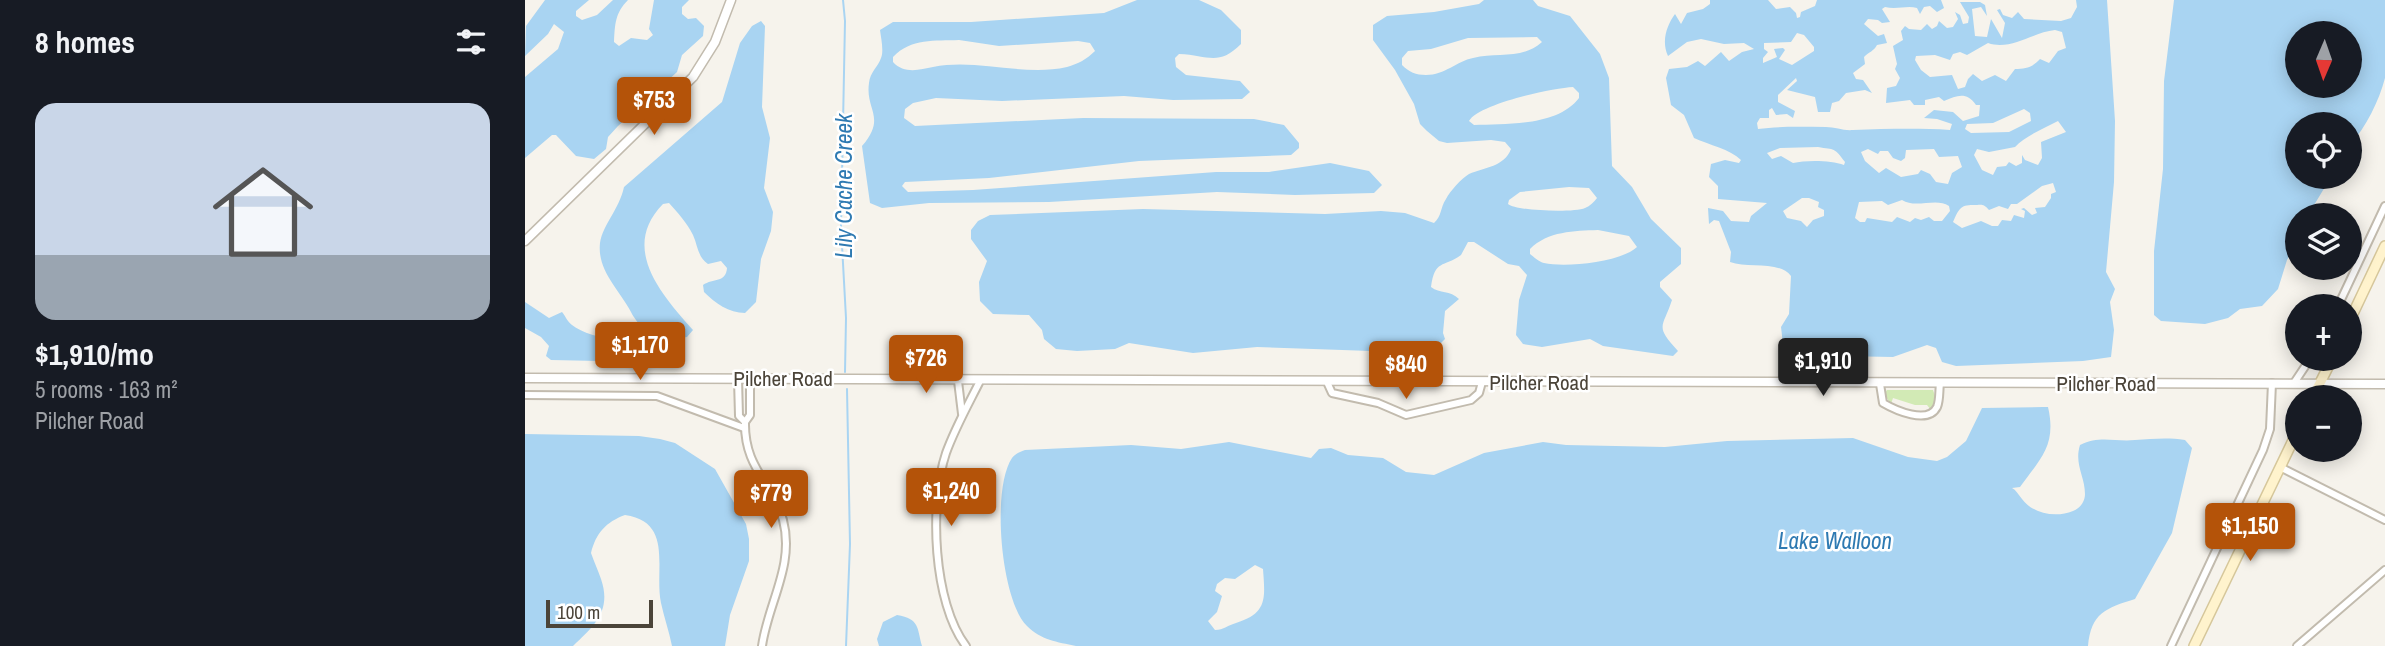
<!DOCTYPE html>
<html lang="en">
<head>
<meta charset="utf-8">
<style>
	:root { --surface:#171b24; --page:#242831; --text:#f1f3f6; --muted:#9ea1a6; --accent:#b45309 }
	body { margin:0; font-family:"Archivo Narrow",sans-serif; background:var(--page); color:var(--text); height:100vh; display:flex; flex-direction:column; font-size:26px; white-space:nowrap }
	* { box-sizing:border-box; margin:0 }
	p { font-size:23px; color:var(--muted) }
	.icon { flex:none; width:38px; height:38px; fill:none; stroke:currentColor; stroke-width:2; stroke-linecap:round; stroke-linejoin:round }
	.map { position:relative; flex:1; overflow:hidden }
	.drawer { display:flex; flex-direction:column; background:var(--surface); width:525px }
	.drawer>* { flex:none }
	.needle { width:46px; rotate:182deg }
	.tools { position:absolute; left:1760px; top:21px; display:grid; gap:14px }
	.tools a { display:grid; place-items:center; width:77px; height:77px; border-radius:50%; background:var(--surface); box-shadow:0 4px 18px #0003; font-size:35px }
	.scale { position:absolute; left:21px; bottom:18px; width:107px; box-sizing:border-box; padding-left:7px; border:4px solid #4b4439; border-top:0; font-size:19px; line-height:24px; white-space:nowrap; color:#4b4439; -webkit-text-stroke:5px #fff; paint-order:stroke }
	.price { position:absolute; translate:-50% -60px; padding:0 16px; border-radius:7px; background:var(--accent); color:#fff; font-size:23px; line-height:46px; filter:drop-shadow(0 2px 4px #0008) }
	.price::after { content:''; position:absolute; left:50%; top:42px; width:21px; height:16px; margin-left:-10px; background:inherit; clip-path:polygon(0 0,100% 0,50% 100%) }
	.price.current { background:#222; color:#fff }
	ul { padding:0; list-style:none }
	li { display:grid; align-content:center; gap:14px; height:371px; padding:0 35px }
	li span { display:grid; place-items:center; height:217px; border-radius:21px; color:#555 }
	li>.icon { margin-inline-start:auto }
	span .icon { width:126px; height:126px; fill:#fffc; stroke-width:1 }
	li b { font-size:30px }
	h2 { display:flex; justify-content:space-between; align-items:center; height:84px; padding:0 35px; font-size:30px }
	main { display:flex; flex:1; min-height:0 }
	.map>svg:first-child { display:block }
	.green { fill:#d2eab5 }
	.water { fill:#a9d4f2; fill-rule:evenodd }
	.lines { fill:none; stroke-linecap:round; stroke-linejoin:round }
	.stream { stroke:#a9d4f2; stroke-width:2 }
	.minor-casing { stroke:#c2bbae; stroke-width:10 }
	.tertiary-casing { stroke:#c2bbae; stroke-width:11 }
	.secondary-casing { stroke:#d6c79b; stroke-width:12 }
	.minor { stroke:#fff; stroke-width:6 }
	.tertiary { stroke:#fff; stroke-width:8 }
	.secondary { stroke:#fff3cd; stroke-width:9 }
	.labels { text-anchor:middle; stroke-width:5; stroke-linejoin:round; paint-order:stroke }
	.street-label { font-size:21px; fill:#4b4439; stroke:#fff }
	.water-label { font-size:23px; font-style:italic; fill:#2e7ab2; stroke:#fff }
</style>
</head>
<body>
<main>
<section class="drawer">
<h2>8 homes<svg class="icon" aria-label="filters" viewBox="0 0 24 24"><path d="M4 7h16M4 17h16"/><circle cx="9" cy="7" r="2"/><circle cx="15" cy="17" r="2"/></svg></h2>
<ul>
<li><span style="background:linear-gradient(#c9d6e8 70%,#9aa5b1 0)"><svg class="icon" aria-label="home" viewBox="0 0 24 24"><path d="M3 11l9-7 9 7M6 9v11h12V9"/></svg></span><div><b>$1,910/mo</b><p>5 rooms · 163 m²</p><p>Pilcher Road</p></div></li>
</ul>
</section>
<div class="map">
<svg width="1860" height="646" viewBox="0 0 1860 646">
	<rect width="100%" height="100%" fill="#f6f3ec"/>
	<polygon class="green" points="1362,390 1408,390 1411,399 1406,410 1402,405 1390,405 1368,398 1366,404 1359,394"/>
	<g class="water">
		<path d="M 20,0 L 64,0 L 51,11 L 51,16 L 57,20 L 72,15 L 88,0 L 103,0 C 90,13 90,24 89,42 L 94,46 L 106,38 L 122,40 L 128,35 L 124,29 L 129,0 L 164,0 L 157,7 L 157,14 L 163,19 L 171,18 L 179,26 L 178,36 L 157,55 L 152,72 L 93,126 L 83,137 L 81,149 L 69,159 L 51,156 L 31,135 L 27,135 L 0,158 L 0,77 L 33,49 L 39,32 L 29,24 L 23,34 L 0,56 L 1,26 Z"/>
		<path d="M 612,0 L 674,0 L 696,10 L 716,30 L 716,44 C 693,67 683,55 654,54 L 650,58 L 651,67 L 661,75 L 715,81 L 725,92 L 717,99 L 648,100 L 599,96 L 477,101 L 411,98 L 388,103 L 380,109 L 379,118 L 390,126 L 558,118 L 729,119 L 759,125 L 774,143 L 774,148 L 766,155 L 614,161 L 464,178 L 380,182 L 377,186 L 383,192 L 448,190 L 691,172 L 744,172 L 805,163 L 844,171 L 857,185 L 849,193 L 770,195 L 692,192 L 524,202 L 404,203 L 357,208 L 345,203 L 337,146 C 362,117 340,110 344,83 C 345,72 353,67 356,58 C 359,51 356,38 355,30 L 368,22 L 446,22 L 579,13 ZM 434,40 L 474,46 L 553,41 L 565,43 L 570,51 C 562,59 553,64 542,67 C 498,77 452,58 408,67 C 394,70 379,74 368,62 L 368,57 C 386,38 410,41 434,40 Z"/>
		<path d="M 959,0 L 1008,0 L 1013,6 L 1045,16 L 1075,54 L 1084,78 L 1087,166 L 1107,187 L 1126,219 L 1156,248 L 1156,264 L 1135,282 L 1135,287 L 1147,300 C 1138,328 1129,325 1153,351 L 1148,356 L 1078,346 L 1065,339 L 1017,347 L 998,344 L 991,335 L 994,300 L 1002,275 L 994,266 L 983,264 L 949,242 L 943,242 L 936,255 C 918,268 910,259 906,287 C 915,294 925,290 934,299 L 920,311 L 918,333 L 920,339 L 916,343 L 899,342 L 875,352 L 732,347 L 668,353 L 604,343 L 590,349 L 552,351 L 531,349 L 519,339 L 517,330 L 504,315 L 468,314 L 455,301 L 454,282 L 462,261 L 446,239 L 446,230 L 453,221 L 465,215 L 618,209 L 800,214 L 856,211 L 880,213 L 909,223 C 917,216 915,208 921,199 C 925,191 937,178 944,174 C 960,167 979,167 986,149 L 980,142 L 966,140 L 922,143 L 914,141 L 902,131 L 895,124 L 889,104 L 870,70 L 848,40 L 848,25 L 862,16 L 909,12 L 954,4 ZM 1012,37 L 1017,42 C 997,60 973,52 948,58 C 932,61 920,75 901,75 C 891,75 884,72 877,65 L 877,58 L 883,51 L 906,49 L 943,38 ZM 1048,87 L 1054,93 L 1054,98 C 1033,126 982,124 949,125 L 944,121 C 954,104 1027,88 1048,87 ZM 1044,187 L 1064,188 L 1072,198 C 1069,202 1065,206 1060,208 C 1049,213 991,211 983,204 L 984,200 L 995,192 ZM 1073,230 L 1104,236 L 1112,247 C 1096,262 1041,268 1019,263 C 1014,262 1009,257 1005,254 L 1005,249 C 1023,231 1049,231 1073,230 Z"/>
		<path d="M 1185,0 L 1243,0 L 1251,9 L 1265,7 L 1271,13 L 1272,18 L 1275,17 L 1276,12 L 1290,6 L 1292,0 L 1416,0 L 1419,8 L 1412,12 L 1405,6 L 1399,7 L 1395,14 L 1392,8 C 1382,5 1372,10 1360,7 L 1357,9 L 1365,22 L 1357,23 L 1353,20 L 1343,19 L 1339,24 L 1353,36 L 1359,34 L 1362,43 L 1352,45 C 1349,51 1344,52 1339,57 L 1340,64 L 1328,73 L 1331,79 L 1338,80 L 1347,93 L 1340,90 L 1321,93 L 1314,101 L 1307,103 L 1305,112 L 1293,112 L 1290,97 L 1262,90 L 1272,81 L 1271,78 L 1253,95 L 1253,102 L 1270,111 L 1268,118 L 1262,114 L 1251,115 L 1247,108 L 1244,110 L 1244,118 L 1235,118 L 1232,123 L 1233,129 C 1253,126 1278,127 1301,127 C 1310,127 1319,131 1328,130 C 1360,129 1393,128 1425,130 L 1427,124 L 1412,119 L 1399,118 L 1409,110 L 1428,112 L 1438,121 L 1454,116 L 1455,105 L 1451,105 C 1441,91 1432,96 1419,101 L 1414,97 L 1400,100 L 1400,105 L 1389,105 L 1385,100 L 1361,103 L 1362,88 L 1371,86 L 1375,78 L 1370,69 L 1372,64 L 1368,46 L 1378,40 L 1376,31 L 1380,26 L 1384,29 L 1396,30 L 1402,24 L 1407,29 L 1412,26 L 1414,21 L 1422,28 L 1428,27 L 1433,19 L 1430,12 L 1435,15 L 1438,24 L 1443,23 L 1444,17 L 1435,2 L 1455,2 L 1460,5 L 1462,16 L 1456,7 L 1447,9 L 1450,36 L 1462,37 L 1466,19 L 1477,38 L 1480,23 L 1472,10 L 1475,9 L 1478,15 L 1487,18 L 1493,12 L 1499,19 L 1536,21 L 1546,18 L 1552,7 L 1551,0 L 1582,0 L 1590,121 L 1589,182 L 1581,272 L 1590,289 L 1585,302 L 1589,330 L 1586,357 L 1558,361 L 1431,366 L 1417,362 L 1411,348 L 1402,345 L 1368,357 L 1315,356 L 1295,351 L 1270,353 L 1258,344 L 1256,327 L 1264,314 L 1266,276 C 1254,260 1223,269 1205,262 L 1206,252 L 1194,221 L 1189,220 L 1184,224 L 1183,208 L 1198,211 L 1206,221 L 1224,222 L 1226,216 L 1242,203 L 1193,199 L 1193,186 L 1184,177 L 1186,164 L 1200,160 L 1214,163 L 1216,160 C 1205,149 1184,145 1169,138 L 1159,115 L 1146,105 L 1141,78 L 1144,69 L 1162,67 L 1173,61 L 1180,66 L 1196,52 L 1204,61 L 1217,52 L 1229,49 L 1219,43 L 1199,44 L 1176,39 L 1162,42 L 1143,56 C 1136,41 1142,25 1150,14 L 1156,24 L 1162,13 L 1178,9 L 1185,4 ZM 1530,30 L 1537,32 L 1541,48 L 1533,51 L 1524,63 L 1515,59 C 1508,67 1501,69 1490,69 L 1481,81 L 1470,75 L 1457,81 L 1448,74 L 1443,79 L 1440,87 L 1433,89 L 1427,75 L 1405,77 L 1396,70 L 1390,60 L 1391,56 L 1410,55 L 1425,60 L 1428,54 L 1435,52 L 1442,55 L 1463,43 C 1486,51 1508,32 1530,30 ZM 1272,33 L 1279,35 L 1289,47 L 1289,51 L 1267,65 L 1254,59 L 1260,50 L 1258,48 L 1249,49 L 1252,57 L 1238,63 L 1238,58 L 1243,52 L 1239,49 L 1239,43 L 1266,42 ZM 1499,109 L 1505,113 L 1506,121 L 1484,132 L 1446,133 L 1440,129 L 1442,124 L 1468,123 ZM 1533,121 L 1541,132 L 1516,142 L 1517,158 L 1513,165 L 1500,160 L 1497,155 L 1497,163 L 1491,166 L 1484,162 L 1481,166 L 1472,167 L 1468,175 L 1457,170 L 1449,155 L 1452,149 L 1464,152 L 1490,147 C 1500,136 1520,128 1533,121 ZM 1293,147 C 1310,150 1309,147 1320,162 L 1319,165 C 1306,160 1281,160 1268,163 L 1256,156 L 1247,159 L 1242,153 L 1255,148 ZM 1343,149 L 1353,154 L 1355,151 L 1363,151 L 1368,158 L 1376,161 L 1380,158 L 1381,150 L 1409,149 L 1414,157 L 1433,156 L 1437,167 L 1427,173 L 1423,184 L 1411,182 L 1405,174 L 1396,170 L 1393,174 L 1376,177 L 1361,168 L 1354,173 L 1340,161 L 1336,152 ZM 1528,183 L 1531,192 L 1526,194 L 1526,198 L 1520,207 L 1510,208 L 1512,213 L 1507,215 L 1499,208 L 1496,209 L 1500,211 L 1499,218 L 1489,215 L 1486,221 L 1477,220 L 1473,226 L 1467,226 L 1456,221 L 1437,228 L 1428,222 C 1434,209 1435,205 1448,205 C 1457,205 1458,203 1464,210 L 1474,206 L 1483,209 L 1486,204 L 1492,204 L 1517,186 ZM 1277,198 L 1284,198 L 1294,202 L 1293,207 L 1299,210 L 1299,216 L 1288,220 L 1282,227 L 1276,221 L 1262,218 L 1258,211 ZM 1377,200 C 1391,209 1411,197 1424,206 L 1425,211 L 1417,221 L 1409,221 L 1404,217 L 1396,220 L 1390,218 L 1385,222 L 1372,217 L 1367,222 L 1342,218 L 1340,222 L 1335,222 L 1330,218 L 1334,202 L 1357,201 L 1363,205 Z"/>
		<path d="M 1649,0 L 1860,0 L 1860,78 C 1854,101 1841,127 1825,145 L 1825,124 L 1773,124 L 1773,177 L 1806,177 L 1783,215 L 1773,215 L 1771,244 L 1762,260 L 1753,289 L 1737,306 L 1715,309 L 1703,318 L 1680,324 L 1636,321 L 1629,315 L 1629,251 L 1638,169 L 1639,81 ZM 1773,33 L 1825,33 L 1825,86 L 1773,86 Z"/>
		<path d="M 236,21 L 240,26 L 237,107 L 245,138 L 239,188 L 248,212 L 246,231 L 236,259 L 231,302 L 220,313 C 204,313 190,303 179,292 L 178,285 C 188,278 201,283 202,268 L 196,261 L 183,264 C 172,256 173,246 168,235 C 162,223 153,213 144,203 L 138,204 C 95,248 136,294 168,330 L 162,337 L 144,340 L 122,362 L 26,360 L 21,356 L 24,346 L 16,337 L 0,328 L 0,302 L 24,318 L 37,312 C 41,317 42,321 47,325 C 62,337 103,346 117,331 C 115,323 109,319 106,312 C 94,289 72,271 75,243 C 78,224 94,210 99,187 L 197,102 L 215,43 L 227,26 Z"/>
		<path d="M 1518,407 L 1523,407 C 1532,446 1515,459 1495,487 L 1487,488 C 1491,490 1493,494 1497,499 C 1508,514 1531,518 1548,511 C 1555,508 1560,502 1560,494 C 1560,476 1549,464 1555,445 C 1575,435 1589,442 1610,440 C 1627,439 1642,437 1660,440 L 1667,448 L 1647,533 L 1610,599 C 1581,608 1566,613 1563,646 L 551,646 C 532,642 516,640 502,626 C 476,601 466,489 487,458 C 490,454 494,452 500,450 L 606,445 L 656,449 L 704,442 L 786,458 L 794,449 L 806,448 L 823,455 L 858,458 L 881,472 L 909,475 L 959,453 L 1018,442 L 1041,445 L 1140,447 L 1202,441 L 1328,438 L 1383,457 L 1412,461 L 1422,457 L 1441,441 L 1457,408 ZM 730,565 L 738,569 C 740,598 743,613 711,623 C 703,625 699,630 690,630 L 683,621 L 692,612 L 697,596 L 690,591 L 692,584 L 700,578 L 710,579 Z"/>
		<path d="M 0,434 L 114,436 L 135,439 L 150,443 L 190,469 L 221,524 L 224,539 L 224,561 L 205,615 L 200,646 L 147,646 C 144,631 139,617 136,603 C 129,569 149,522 100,515 C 81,522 71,533 66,553 C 69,562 73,570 76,579 C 87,611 69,626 48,646 L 0,646 Z"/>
		<path d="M 372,615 C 395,619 392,628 397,646 L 354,646 L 352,639 L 358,622 Z"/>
	</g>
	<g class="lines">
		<g class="stream">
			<polyline points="318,0 320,21 316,227 321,318 320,372"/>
			<polyline points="321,646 325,544 322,389"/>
		</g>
		<defs>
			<g id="minor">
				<polyline points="1813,306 1860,206"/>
				<path d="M 213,379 L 214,416 L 220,422 C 219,468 247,482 258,520 C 270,565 243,603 237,646"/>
				<polyline points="433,381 437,414"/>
				<polyline points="802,382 807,393 853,403 881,415 946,400 954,393 957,382"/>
				<polyline points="1769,383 1785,359"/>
				<path d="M 1355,384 L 1358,403 C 1370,410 1403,425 1412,407 C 1415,400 1414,390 1415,383"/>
				<polyline points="0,395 132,396 219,428"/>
				<polyline points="220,422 225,415 225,379"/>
				<polyline points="1755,467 1860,520"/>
				<path d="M 441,646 C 408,603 404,504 421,453 C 430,428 443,405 455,381"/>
				<polyline points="1646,646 1738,450 1745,429 1747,383"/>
				<polyline points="1772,646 1860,570"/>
			</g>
			<g id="tertiary">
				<polyline points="0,241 168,77 190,42 206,0"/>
				<polyline points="0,378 1860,384"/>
			</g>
			<g id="secondary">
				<polyline points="1825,320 1860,246"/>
				<polyline points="1788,397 1807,359"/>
				<polyline points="1669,646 1773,430"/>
			</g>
		</defs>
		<use href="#minor" class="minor-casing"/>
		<use href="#tertiary" class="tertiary-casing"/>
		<use href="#secondary" class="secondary-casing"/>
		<use href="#minor" class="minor"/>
		<use href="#tertiary" class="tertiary"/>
		<use href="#secondary" class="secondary"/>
	</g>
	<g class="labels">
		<g class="street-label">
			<text x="258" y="386">Pilcher Road</text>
			<text x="1014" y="390">Pilcher Road</text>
			<text x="1581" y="391">Pilcher Road</text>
		</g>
		<g class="water-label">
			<text transform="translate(319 186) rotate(-90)" y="8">Lily Cache Creek</text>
			<text x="1310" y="549">Lake Walloon</text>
		</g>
	</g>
</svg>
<div class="tools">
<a><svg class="needle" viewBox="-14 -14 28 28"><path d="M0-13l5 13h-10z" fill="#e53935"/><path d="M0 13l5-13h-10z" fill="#9ea1a6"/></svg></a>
<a><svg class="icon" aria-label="locate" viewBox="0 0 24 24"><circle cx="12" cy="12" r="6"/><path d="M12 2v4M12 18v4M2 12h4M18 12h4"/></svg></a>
<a><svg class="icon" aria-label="layers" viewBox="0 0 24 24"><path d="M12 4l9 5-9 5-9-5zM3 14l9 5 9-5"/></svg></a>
<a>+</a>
<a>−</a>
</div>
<div class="scale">100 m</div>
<b class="price" style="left:129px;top:137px">$753</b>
<b class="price" style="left:115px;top:382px">$1,170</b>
<b class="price" style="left:401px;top:395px">$726</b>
<b class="price current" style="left:1298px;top:398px">$1,910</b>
<b class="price" style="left:881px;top:401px">$840</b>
<b class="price" style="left:426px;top:528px">$1,240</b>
<b class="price" style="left:246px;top:530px">$779</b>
<b class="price" style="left:1725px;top:563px">$1,150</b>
</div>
</main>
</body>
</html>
